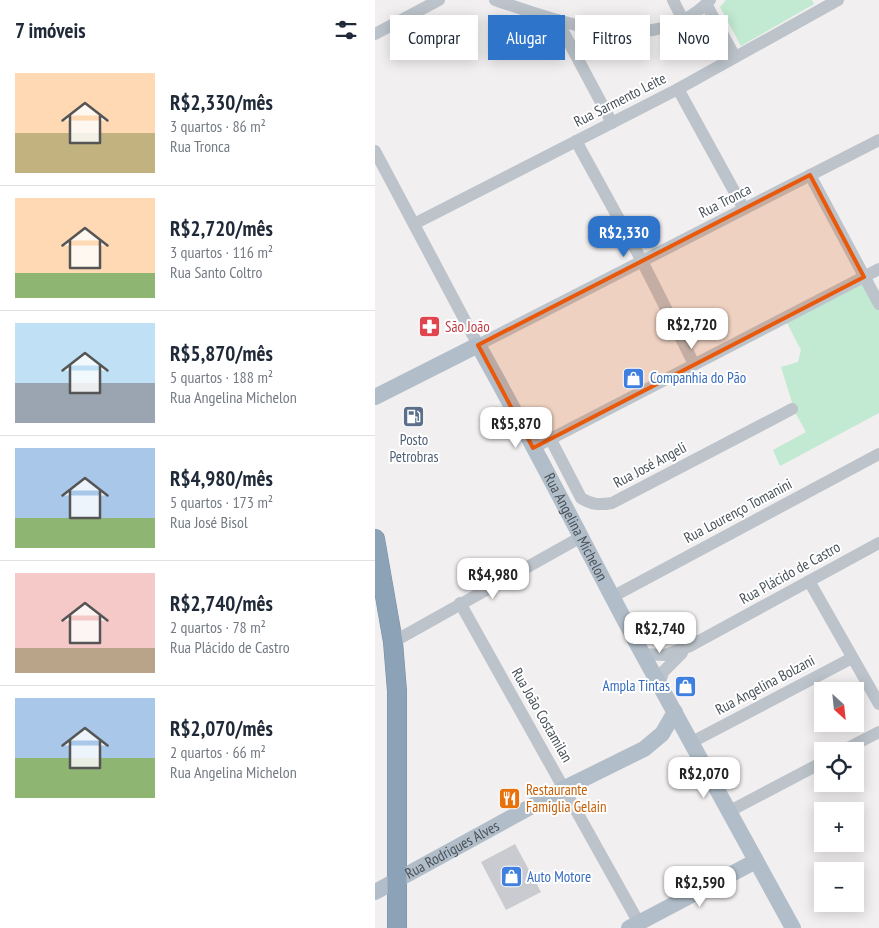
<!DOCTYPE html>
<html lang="pt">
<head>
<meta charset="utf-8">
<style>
	:root { --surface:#fff; --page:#f2f2f3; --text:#1f2937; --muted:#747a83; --line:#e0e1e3; --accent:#2e74cb }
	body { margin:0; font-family:"PT Sans Narrow",sans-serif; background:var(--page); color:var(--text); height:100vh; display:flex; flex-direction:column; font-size:19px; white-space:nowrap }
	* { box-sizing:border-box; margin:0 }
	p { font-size:16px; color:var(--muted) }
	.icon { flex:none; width:28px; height:28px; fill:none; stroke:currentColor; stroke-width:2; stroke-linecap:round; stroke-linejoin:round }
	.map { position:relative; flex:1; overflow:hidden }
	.panel { display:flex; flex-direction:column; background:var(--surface); width:375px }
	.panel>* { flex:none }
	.guide { position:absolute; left:15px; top:15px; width:414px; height:45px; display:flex; gap:10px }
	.needle { width:32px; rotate:153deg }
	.buttons { position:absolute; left:439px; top:682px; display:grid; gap:10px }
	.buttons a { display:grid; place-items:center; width:50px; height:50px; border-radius:0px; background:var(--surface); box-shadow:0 2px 12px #0003; font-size:25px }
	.price { position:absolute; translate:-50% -42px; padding:0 11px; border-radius:10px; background:#fff; color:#222; font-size:16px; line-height:32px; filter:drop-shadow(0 1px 2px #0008) }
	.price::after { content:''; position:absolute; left:50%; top:30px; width:15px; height:11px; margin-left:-8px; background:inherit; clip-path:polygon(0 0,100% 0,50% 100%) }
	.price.on { background:var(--accent); color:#fff }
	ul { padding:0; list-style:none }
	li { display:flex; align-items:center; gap:15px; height:125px; padding:0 15px }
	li+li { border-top:1px solid var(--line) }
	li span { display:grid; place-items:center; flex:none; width:140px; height:100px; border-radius:0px; color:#555 }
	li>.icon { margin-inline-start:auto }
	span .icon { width:60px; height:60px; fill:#fffc; stroke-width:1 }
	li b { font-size:21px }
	h2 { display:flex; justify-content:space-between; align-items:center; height:60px; padding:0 15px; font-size:21px }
	.tag { padding:0 18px; border-radius:0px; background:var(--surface); box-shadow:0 2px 12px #0003; font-size:18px; line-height:45px }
	.tag.on { background:var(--accent); color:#fff }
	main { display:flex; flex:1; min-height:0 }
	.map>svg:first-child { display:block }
	.green { fill:#c2e9d1 }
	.building { fill:#c9cbd1 }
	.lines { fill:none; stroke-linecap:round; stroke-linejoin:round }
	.highway-casing { stroke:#778da3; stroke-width:20 }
	.minor { stroke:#bcc3ca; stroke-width:12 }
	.major { stroke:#b1beca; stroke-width:16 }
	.highway { stroke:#8ca2b7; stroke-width:19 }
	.marked { fill:#e8590c; fill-opacity:0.2; stroke:#e8590c; stroke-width:4; stroke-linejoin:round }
	.labels { text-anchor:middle; stroke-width:4; stroke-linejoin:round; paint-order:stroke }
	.street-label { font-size:15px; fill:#49525a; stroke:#fff }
	.health-label { font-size:15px; fill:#be3a42; stroke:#fff; text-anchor:start }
	.shop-label { font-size:15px; fill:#366cbe; stroke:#fff; text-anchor:start }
	.service-label { font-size:15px; fill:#4e5e75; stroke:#fff }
	.food-label { font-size:15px; fill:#c56008; stroke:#fff; text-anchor:start }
</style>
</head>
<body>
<main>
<section class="panel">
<h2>7 imóveis<svg class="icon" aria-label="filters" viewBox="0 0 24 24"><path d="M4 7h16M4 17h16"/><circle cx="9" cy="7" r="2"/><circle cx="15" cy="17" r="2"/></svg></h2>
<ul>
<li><span style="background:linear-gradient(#ffd9b3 60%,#c2b280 0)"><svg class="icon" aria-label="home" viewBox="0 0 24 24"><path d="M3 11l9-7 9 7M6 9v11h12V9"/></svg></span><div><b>R$2,330/mês</b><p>3 quartos · 86 m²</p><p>Rua Tronca</p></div></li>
<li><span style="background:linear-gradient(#ffd9b3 75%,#8fb573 0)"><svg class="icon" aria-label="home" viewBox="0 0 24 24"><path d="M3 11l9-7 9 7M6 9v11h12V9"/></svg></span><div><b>R$2,720/mês</b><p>3 quartos · 116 m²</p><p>Rua Santo Coltro</p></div></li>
<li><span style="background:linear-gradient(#bfe0f5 60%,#9aa5b1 0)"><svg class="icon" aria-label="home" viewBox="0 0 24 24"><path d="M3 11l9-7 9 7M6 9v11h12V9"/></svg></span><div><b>R$5,870/mês</b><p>5 quartos · 188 m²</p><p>Rua Angelina Michelon</p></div></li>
<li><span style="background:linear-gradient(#a9c7e8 70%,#8fb573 0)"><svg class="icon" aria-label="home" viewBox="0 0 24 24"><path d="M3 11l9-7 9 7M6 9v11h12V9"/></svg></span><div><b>R$4,980/mês</b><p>5 quartos · 173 m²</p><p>Rua José Bisol</p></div></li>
<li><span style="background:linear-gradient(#f6c9c9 75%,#b9a48a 0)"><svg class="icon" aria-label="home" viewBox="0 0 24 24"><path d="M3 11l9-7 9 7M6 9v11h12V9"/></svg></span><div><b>R$2,740/mês</b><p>2 quartos · 78 m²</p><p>Rua Plácido de Castro</p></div></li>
<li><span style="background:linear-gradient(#a9c7e8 60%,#8fb573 0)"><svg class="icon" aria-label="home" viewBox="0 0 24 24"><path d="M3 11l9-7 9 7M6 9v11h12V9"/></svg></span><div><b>R$2,070/mês</b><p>2 quartos · 66 m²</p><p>Rua Angelina Michelon</p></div></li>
</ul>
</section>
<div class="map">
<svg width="504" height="928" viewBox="0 0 504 928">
	<rect width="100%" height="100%" fill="#f1efef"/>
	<g class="green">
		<polygon points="351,0 437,0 439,4 366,46 345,7"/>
		<polygon points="488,279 504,308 504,413 405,466 398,450 431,432 420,412 406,367 423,362 426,350 410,319"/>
	</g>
	<polygon class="building" points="140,844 166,892 131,910 106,862"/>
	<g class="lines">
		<defs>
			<polyline id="highway" points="0,539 18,642 22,691 22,928"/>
		</defs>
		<use href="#highway" class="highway-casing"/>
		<g class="minor">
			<path d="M 120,0 C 184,21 279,60 335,0"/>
			<polyline points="298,0 308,20"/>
			<polyline points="331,4 360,57"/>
			<polyline points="182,20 237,123"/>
			<polyline points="0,34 64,0"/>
			<polyline points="303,89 369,209"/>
			<polyline points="201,141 267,261 319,364"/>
			<polyline points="0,151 103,345 504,140"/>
			<polyline points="435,175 504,304"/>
			<polyline points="39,224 303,89 463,0"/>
			<path d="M 175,438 L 206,498 C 217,505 225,505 237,503 L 417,409"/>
			<polyline points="158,448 504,269"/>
			<polyline points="434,581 504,704"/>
			<polyline points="237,597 504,454"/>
			<polyline points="85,603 264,923"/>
			<polyline points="18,642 206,537"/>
			<polyline points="268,654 290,655 315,646 504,543"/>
			<polyline points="285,682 288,672 307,653"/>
			<polyline points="317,742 477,658"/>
			<polyline points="467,751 504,732"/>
			<polyline points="353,812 448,762"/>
		</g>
		<g class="major">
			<path id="s1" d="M 0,397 L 103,345 C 160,446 212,550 267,653 C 317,745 368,836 418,928"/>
			<path id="s2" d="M 0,892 L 190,788 L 269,749 L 287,734 L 300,712"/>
			<polyline points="254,928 381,861"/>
		</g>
		<use href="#highway" class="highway"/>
	</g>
	<path class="marked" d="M 435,175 L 489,277 L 158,448 L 103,345 Z"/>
	<defs>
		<symbol id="pharmacy-square" viewBox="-11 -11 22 22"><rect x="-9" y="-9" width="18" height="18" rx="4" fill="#e0444e" stroke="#fff"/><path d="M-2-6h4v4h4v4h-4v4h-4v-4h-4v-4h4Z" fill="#fff"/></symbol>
		<symbol id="shop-square" viewBox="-11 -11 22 22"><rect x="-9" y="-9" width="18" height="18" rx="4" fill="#3f7fe0" stroke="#fff"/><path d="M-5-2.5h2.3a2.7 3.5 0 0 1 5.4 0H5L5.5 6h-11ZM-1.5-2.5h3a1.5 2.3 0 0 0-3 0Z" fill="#fff"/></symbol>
		<symbol id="fuel-square" viewBox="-11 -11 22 22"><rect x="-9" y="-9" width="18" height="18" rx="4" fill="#5c6f8a" stroke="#fff"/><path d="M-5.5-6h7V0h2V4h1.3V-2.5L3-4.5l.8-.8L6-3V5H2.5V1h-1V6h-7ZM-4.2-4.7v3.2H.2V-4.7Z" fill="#fff"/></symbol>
		<symbol id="restaurant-square" viewBox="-11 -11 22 22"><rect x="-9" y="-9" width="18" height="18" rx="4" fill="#e8710a" stroke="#fff"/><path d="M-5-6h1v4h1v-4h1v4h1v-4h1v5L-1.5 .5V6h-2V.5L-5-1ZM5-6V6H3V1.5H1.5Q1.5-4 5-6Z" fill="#fff"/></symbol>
	</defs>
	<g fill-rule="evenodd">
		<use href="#pharmacy-square" x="42" y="314" width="25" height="25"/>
		<use href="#shop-square" x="246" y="366" width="25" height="25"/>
		<use href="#fuel-square" x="26" y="404" width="25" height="25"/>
		<use href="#shop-square" x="298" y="674" width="25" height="25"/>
		<use href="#restaurant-square" x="122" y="786" width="25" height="25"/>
		<use href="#shop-square" x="124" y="864" width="25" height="25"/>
	</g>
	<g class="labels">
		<g class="street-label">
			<text transform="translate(245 100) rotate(-27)" y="5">Rua Sarmento Leite</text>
			<text transform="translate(350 201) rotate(-27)" y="5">Rua Tronca</text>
			<text transform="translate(275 465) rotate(-28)" y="5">Rua José Angeli</text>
			<text transform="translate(363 511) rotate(-28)" y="5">Rua Lourenço Tomanini</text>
			<text dy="5" stroke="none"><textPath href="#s1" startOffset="322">Rua Angelina Michelon</textPath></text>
			<text transform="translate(415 573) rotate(-29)" y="5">Rua Plácido de Castro</text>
			<text transform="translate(390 685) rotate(-28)" y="5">Rua Angelina Bolzani</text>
			<text transform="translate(167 715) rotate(60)" y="5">Rua João Costamilan</text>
			<text dy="5" stroke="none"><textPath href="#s2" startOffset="88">Rua Rodrigues Alves</textPath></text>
		</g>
		<g class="health-label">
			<text x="70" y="332">São João</text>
		</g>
		<g class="shop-label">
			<text x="275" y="383">Companhia do Pão</text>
			<text x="295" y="691" text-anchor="end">Ampla Tintas</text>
			<text x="152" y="882">Auto Motore</text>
		</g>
		<g class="service-label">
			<text x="39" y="445">Posto<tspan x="39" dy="17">Petrobras</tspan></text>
		</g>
		<g class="food-label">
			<text x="151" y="795">Restaurante<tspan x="151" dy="17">Famiglia Gelain</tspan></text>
		</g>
	</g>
</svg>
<div class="buttons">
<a><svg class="needle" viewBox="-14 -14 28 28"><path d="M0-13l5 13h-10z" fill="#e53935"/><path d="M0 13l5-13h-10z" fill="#747a83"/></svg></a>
<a><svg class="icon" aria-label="locate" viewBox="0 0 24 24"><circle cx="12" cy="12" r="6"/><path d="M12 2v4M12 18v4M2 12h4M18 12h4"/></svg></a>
<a>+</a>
<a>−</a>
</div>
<b class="price on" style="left:249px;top:258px">R$2,330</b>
<b class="price" style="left:317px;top:350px">R$2,720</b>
<b class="price" style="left:141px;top:449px">R$5,870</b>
<b class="price" style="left:118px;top:600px">R$4,980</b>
<b class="price" style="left:285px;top:654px">R$2,740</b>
<b class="price" style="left:329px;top:799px">R$2,070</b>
<b class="price" style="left:325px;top:908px">R$2,590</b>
<div class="guide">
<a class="tag">Comprar</a>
<a class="tag on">Alugar</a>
<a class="tag">Filtros</a>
<a class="tag">Novo</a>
</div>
</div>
</main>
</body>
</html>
